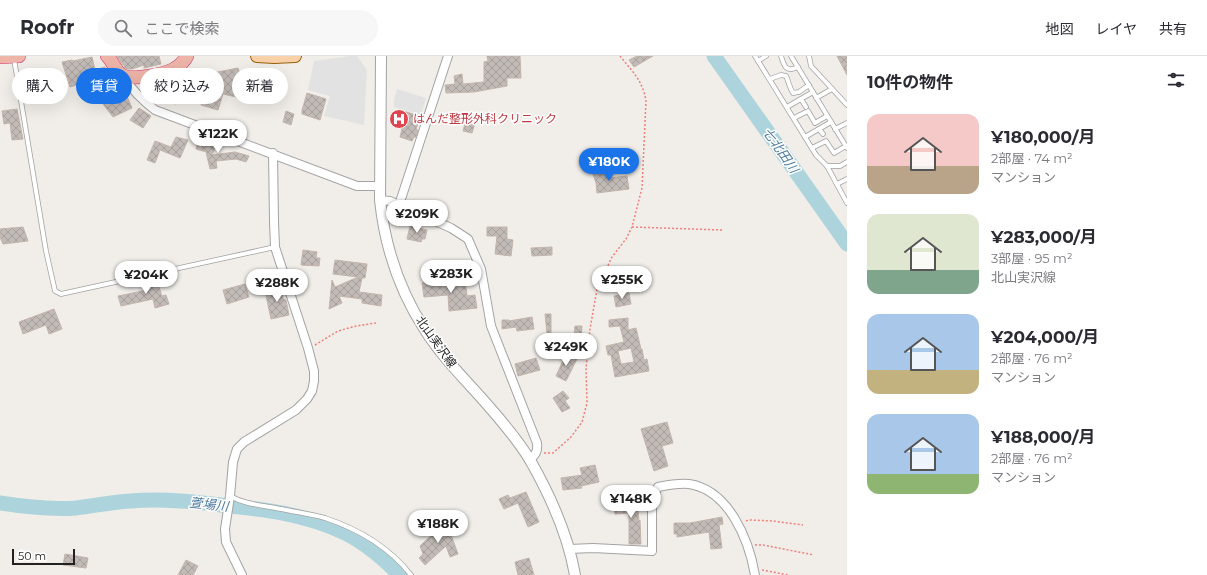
<!DOCTYPE html>
<html lang="ja">
<head>
<meta charset="utf-8">
<style>
	:root { --surface:#fff; --page:#f7f7f7; --text:#2b2b33; --muted:#7c7c81; --line:#e1e1e2; --accent:#1a73e8 }
	body { margin:0; font-family:Montserrat,"Noto Sans JP",sans-serif; background:var(--page); color:var(--text); height:100vh; display:flex; flex-direction:column; font-size:15px; white-space:nowrap }
	* { box-sizing:border-box; margin:0 }
	p { font-size:13px; color:var(--muted) }
	.icon { flex:none; width:22px; height:22px; fill:none; stroke:currentColor; stroke-width:2; stroke-linecap:round; stroke-linejoin:round }
	.map { position:relative; flex:1; overflow:hidden }
	.drawer { display:flex; flex-direction:column; background:var(--surface); width:360px }
	.drawer>* { flex:none }
	.top-card { position:absolute; left:12px; top:12px; width:380px; height:36px; display:flex; gap:8px }
	.scale { position:absolute; left:12px; bottom:10px; width:63px; box-sizing:border-box; padding-left:4px; border:2px solid #222; border-top:0; font-size:11px; line-height:14px; white-space:nowrap; color:#222; -webkit-text-stroke:3px #fff; paint-order:stroke }
	.price { position:absolute; translate:-50% -34px; padding:0 9px; border-radius:14px; background:#fff; color:#222; font-size:13px; line-height:26px; filter:drop-shadow(0 1px 2px #0008) }
	.price::after { content:''; position:absolute; left:50%; top:24px; width:12px; height:9px; margin-left:-6px; background:inherit; clip-path:polygon(0 0,100% 0,50% 100%) }
	.price.active { background:var(--accent); color:#fff }
	ul { padding:0; list-style:none }
	li { display:flex; align-items:center; gap:12px; height:100px; padding:0 20px }
	li span { display:grid; place-items:center; flex:none; width:112px; height:80px; border-radius:12px; color:#555 }
	li>.icon { margin-inline-start:auto }
	span .icon { width:48px; height:48px; fill:#fffc; stroke-width:1 }
	li b { font-size:17px }
	h2 { display:flex; justify-content:space-between; align-items:center; height:48px; padding:0 20px; font-size:17px }
	.chip { padding:0 14px; border-radius:18px; background:var(--surface); box-shadow:0 4px 16px #0002; font-size:14px; line-height:36px }
	.chip.active { background:var(--accent); color:#fff }
	header { display:flex; align-items:center; gap:24px; box-sizing:border-box; height:56px; padding:0 20px; background:var(--surface); border-bottom:1px solid var(--line) }
	header strong { font-size:19px }
	nav { display:flex; gap:22px; margin-inline-start:auto; font-size:14px }
	.search { width:280px; height:36px; background:var(--page); display:flex; align-items:center; gap:10px; box-sizing:border-box; padding:0 14px; border-radius:22px; color:var(--muted); font-size:15px }
	main { display:flex; flex:1; min-height:0 }
	.map>svg:first-child { display:block }
	.parking { fill:#e2e2e2 }
	.lines { fill:none; stroke-linecap:round; stroke-linejoin:round }
	.river { stroke:#add4dc; stroke-width:15 }
	.building { fill:url(#building-cross-hatch); stroke:#c3b5ac; fill-rule:evenodd }
	.service-casing { stroke:#a3a3a3; stroke-width:5.5 }
	.minor-casing { stroke:#a3a3a3; stroke-width:10 }
	.tertiary-casing { stroke:#a3a3a3; stroke-width:12 }
	.primary-casing { stroke:#986008; stroke-width:14 }
	.trunk-casing { stroke:#d33373; stroke-width:14 }
	.path { stroke:#f37e79; stroke-width:1.5; stroke-dasharray:2 2; stroke-linecap:butt }
	.service { stroke:#fff; stroke-width:4 }
	.minor { stroke:#fff; stroke-width:8 }
	.tertiary { stroke:#fff; stroke-width:10 }
	.primary { stroke:#f8d1a8; stroke-width:12 }
	.trunk { stroke:#eeb4a8; stroke-width:13 }
	.labels { text-anchor:middle; stroke-width:3; stroke-linejoin:round; paint-order:stroke }
	.health-label { font-size:12px; fill:#be3a42; stroke:#fff; text-anchor:start }
	.street-label { font-size:12px; fill:#222; stroke:#fff }
	.water-label { font-size:13px; font-style:italic; fill:#4c799e; stroke:#fff }
</style>
</head>
<body>
<header>
<strong>Roofr</strong>
<div class="search"><svg class="icon" aria-label="search" viewBox="0 0 24 24"><circle cx="10" cy="10" r="6"/><path d="M15 15l6 6"/></svg>ここで検索</div>
<nav><a>地図</a><a>レイヤ</a><a>共有</a></nav>
</header>
<main>
<div class="map">
<svg width="847" height="519" viewBox="0 0 847 519">
	<defs>
		<pattern id="building-cross-hatch" width="8" height="8" patternUnits="userSpaceOnUse"><rect width="8" height="8" fill="#c2bab6"/><path d="M0 0l8 8M0 8l8-8" fill="none" stroke="#a6a09c"/></pattern>
	</defs>
	<rect width="100%" height="100%" fill="#f1eee9"/>
	<g class="parking">
		<polygon points="350,0 357,0 367,14 364,69 324,60 330,40 308,34 314,5"/>
		<polygon points="397,33 426,42 421,59 394,51 394,44"/>
	</g>
	<g class="lines">
		<g class="river">
			<polyline points="714,0 847,188"/>
			<path d="M 0,447 C 25,451 50,454 76,452 C 94,450 112,446 130,445 C 160,442 191,445 221,449 C 263,453 306,458 345,477 C 366,487 383,503 400,519"/>
		</g>
	</g>
	<g class="building">
		<polygon points="117,0 159,0 161,8 144,12 144,9 132,13 128,13 125,12 124,8 123,9"/>
		<polygon points="487,0 520,0 521,22 507,22 507,30 474,36 446,37 445,29 455,28 454,20 462,18 463,28 484,26 484,6 488,5"/>
		<polygon points="637,0 653,0 634,11 629,4"/>
		<polygon points="837,0 847,0 847,19"/>
		<polygon points="92,1 95,14 105,11 109,25 86,33 84,27 70,31 62,6 72,4 73,5"/>
		<polygon points="238,12 244,32 252,34 249,44 223,38 218,54 201,49 207,29 207,18"/>
		<polygon points="151,28 163,33 164,32 181,38 176,48 156,42 146,37"/>
		<polygon points="307,37 326,43 320,64 302,58 302,54"/>
		<polygon points="126,38 132,52 113,61 103,48"/>
		<polygon points="139,52 151,60 143,72 130,64"/>
		<polygon points="17,53 23,83 12,84 10,67 4,68 2,55"/>
		<polygon points="286,55 294,58 291,69 283,66"/>
		<polygon points="403,55 420,60 416,74 418,74 416,81 414,81 412,85 400,81 402,73 398,72"/>
		<polygon points="467,61 476,64 472,77 463,75"/>
		<polygon points="176,81 188,84 180,102 160,94 155,107 147,104 155,85 171,91"/>
		<polygon points="199,83 210,86 209,88 215,92 212,99 235,96 249,100 246,106 236,103 216,105 217,112 210,113 206,96 196,93"/>
		<polygon points="606,111 609,122 627,120 629,133 597,137 596,127 592,115"/>
		<polygon points="410,170 427,174 425,183 422,183 421,186 407,183"/>
		<polygon points="23,171 28,185 3,188 0,181 0,173"/>
		<polygon points="487,171 507,171 507,183 513,184 511,200 495,198 497,180 487,180"/>
		<polygon points="552,191 552,199 532,200 531,192"/>
		<polygon points="303,194 317,196 316,202 320,202 319,210 301,209"/>
		<polygon points="335,204 367,208 365,222 362,222 359,236 382,239 381,250 362,247 362,243 339,240 342,247 329,253 332,224 335,231 358,221 333,218"/>
		<polygon points="156,222 162,240 166,239 169,248 155,252 153,243 121,250 118,240 147,234 145,225"/>
		<polygon points="465,224 467,240 475,239 477,252 449,255 448,239 424,241 422,227 442,225 442,226"/>
		<polygon points="245,228 249,241 227,248 223,234"/>
		<polygon points="281,231 283,243 286,244 289,259 271,263 265,235"/>
		<polygon points="629,237 631,248 616,251 614,240"/>
		<polygon points="54,253 62,273 49,278 46,269 23,278 19,266"/>
		<polygon points="545,258 551,258 551,277 547,277"/>
		<polygon points="532,261 534,273 517,275 516,271 502,273 502,264 509,264 509,265"/>
		<path d="M 628,262 L 628,274 L 636,272 L 641,293 L 642,293 L 644,304 L 647,303 L 649,315 L 615,321 L 611,299 L 608,299 L 606,290 L 624,286 L 620,270 L 609,271 L 609,264 ZM 631,292 L 634,306 L 621,308 L 618,295 Z"/>
		<polygon points="575,270 582,270 581,282 574,282"/>
		<polygon points="566,298 577,303 566,325 556,320"/>
		<polygon points="536,302 540,314 518,320 515,308"/>
		<polygon points="563,335 569,342 565,345 570,352 562,356 553,342"/>
		<polygon points="667,366 673,387 662,390 668,410 654,415 641,373"/>
		<polygon points="595,409 599,426 581,430 582,432 563,434 561,422 582,419 580,412"/>
		<polygon points="526,436 539,466 528,471 518,447 504,453 499,443 508,439 510,442"/>
		<polygon points="637,444 639,465 640,464 641,488 629,488 629,457 615,458 614,446"/>
		<polygon points="722,461 723,468 719,469 722,492 711,493 709,476 677,481 677,478 674,478 674,467 690,467"/>
		<polygon points="446,465 458,498 450,501 446,490 425,509 419,502 423,498 420,490"/>
		<polygon points="65,498 88,502 86,512 63,509"/>
		<polygon points="529,502 534,519 518,519 515,506"/>
		<polygon points="186,504 198,510 193,519 178,519"/>
	</g>
	<g class="lines">
		<defs>
			<g id="service">
				<polyline points="755,0 816,99 827,110 840,110 847,106"/>
				<path d="M 781,0 C 784,10 786,17 798,11"/>
				<polyline points="791,0 847,92"/>
				<polyline points="809,0 811,10 847,49"/>
				<polyline points="14,3 46,195 55,235 61,238 275,191"/>
				<polyline points="758,5 766,0"/>
				<path d="M 770,23 L 781,19 L 786,20 C 789,26 789,31 793,37 L 799,36 L 809,29"/>
				<polyline points="816,42 832,33"/>
				<polyline points="801,43 806,51"/>
				<polyline points="787,51 813,36"/>
				<polyline points="794,62 808,55 815,67 827,60"/>
				<polyline points="819,73 823,78"/>
				<polyline points="835,73 847,67"/>
				<polyline points="805,81 831,66"/>
				<polyline points="812,92 826,85 834,97 846,90"/>
				<polyline points="827,110 847,147"/>
				<polyline points="837,128 847,123"/>
				<path d="M 230,440 C 246,449 263,449 281,453 C 295,456 311,458 325,462 C 358,473 390,492 411,519"/>
			</g>
			<g id="minor">
				<path d="M 124,21 C 132,34 143,45 155,54 L 357,130 L 380,130"/>
				<path d="M 380,144 L 390,145 L 399,149 L 451,172 L 468,183 L 481,213 L 491,270 L 537,387 C 538,395 536,399 529,404"/>
				<polyline points="399,149 448,0"/>
				<path d="M 569,493 L 593,492 L 652,495 L 652,442 L 658,431 C 668,429 679,427 689,428 C 729,434 749,484 755,519"/>
				<polyline points="242,519 226,486 225,473 230,440 233,406 237,393 244,386 296,354 307,343 312,335 314,325 314,315 308,292 275,191 274,166 273,97"/>
			</g>
			<path id="tertiary" d="M 381,0 L 380,144 C 385,192 399,234 425,274 C 444,304 469,327 491,353 C 505,369 519,386 530,404 C 550,439 568,479 575,519"/>
			<polyline id="primary" points="257,0 274,1 295,0"/>
			<g id="trunk">
				<path d="M 107,0 C 113,5 115,15 122,19 C 131,25 165,18 174,13 C 179,10 184,6 187,0"/>
				<polyline points="0,1 19,0"/>
			</g>
		</defs>
		<use href="#service" class="service-casing"/>
		<use href="#minor" class="minor-casing"/>
		<use href="#tertiary" class="tertiary-casing"/>
		<use href="#primary" class="primary-casing"/>
		<use href="#trunk" class="trunk-casing"/>
		<g class="path">
			<polyline points="632,171 722,174"/>
			<polyline points="315,289 338,275 356,270 376,267"/>
			<path d="M 544,397 L 553,397 L 571,381 L 582,366 L 587,347 L 586,312 L 590,273 L 597,233 L 612,201 L 626,183 L 632,171 L 642,132 L 646,45 C 643,25 632,15 620,0"/>
			<polyline points="746,465 749,464 773,465 803,469"/>
			<polyline points="755,489 763,489 814,499"/>
			<polyline points="762,514 789,519"/>
		</g>
		<use href="#service" class="service"/>
		<use href="#minor" class="minor"/>
		<use href="#tertiary" class="tertiary"/>
		<use href="#primary" class="primary"/>
		<use href="#trunk" class="trunk"/>
	</g>
	<defs>
		<symbol id="hospital-disc" viewBox="-11 -11 22 22"><circle r="9.5" fill="#e0444e" stroke="#fff"/><path d="M-5-5h3v3.5h4V-5h3V5h-3V1.5h-4V5h-3Z" fill="#fff"/></symbol>
	</defs>
	<g fill-rule="evenodd">
		<use href="#hospital-disc" x="388" y="52" width="22" height="22"/>
	</g>
	<g class="labels">
		<g class="health-label">
			<text x="413" y="67">はんだ整形外科クリニック</text>
		</g>
		<g class="street-label">
			<text transform="translate(436 286) rotate(54)" y="4">北山実沢線</text>
		</g>
		<g class="water-label">
			<text transform="translate(781 94) rotate(55)" y="5">七北田川</text>
			<text transform="translate(209 448) rotate(6)" y="5">萱場川</text>
		</g>
	</g>
</svg>
<div class="scale">50 m</div>
<b class="price" style="left:218px;top:98px">¥122K</b>
<b class="price active" style="left:609px;top:126px">¥180K</b>
<b class="price" style="left:417px;top:178px">¥209K</b>
<b class="price" style="left:451px;top:238px">¥283K</b>
<b class="price" style="left:146px;top:239px">¥204K</b>
<b class="price" style="left:622px;top:244px">¥255K</b>
<b class="price" style="left:277px;top:247px">¥288K</b>
<b class="price" style="left:566px;top:311px">¥249K</b>
<b class="price" style="left:631px;top:463px">¥148K</b>
<b class="price" style="left:438px;top:488px">¥188K</b>
<div class="top-card">
<a class="chip">購入</a>
<a class="chip active">賃貸</a>
<a class="chip">絞り込み</a>
<a class="chip">新着</a>
</div>
</div>
<section class="drawer">
<h2>10件の物件<svg class="icon" aria-label="filters" viewBox="0 0 24 24"><path d="M4 7h16M4 17h16"/><circle cx="9" cy="7" r="2"/><circle cx="15" cy="17" r="2"/></svg></h2>
<ul>
<li><span style="background:linear-gradient(#f6c9c9 65%,#b9a48a 0)"><svg class="icon" aria-label="home" viewBox="0 0 24 24"><path d="M3 11l9-7 9 7M6 9v11h12V9"/></svg></span><div><b>¥180,000/月</b><p>2部屋 · 74 m²</p><p>マンション</p></div></li>
<li><span style="background:linear-gradient(#dfe7d0 70%,#7fa58c 0)"><svg class="icon" aria-label="home" viewBox="0 0 24 24"><path d="M3 11l9-7 9 7M6 9v11h12V9"/></svg></span><div><b>¥283,000/月</b><p>3部屋 · 95 m²</p><p>北山実沢線</p></div></li>
<li><span style="background:linear-gradient(#a9c7e8 70%,#c2b280 0)"><svg class="icon" aria-label="home" viewBox="0 0 24 24"><path d="M3 11l9-7 9 7M6 9v11h12V9"/></svg></span><div><b>¥204,000/月</b><p>2部屋 · 76 m²</p><p>マンション</p></div></li>
<li><span style="background:linear-gradient(#a9c7e8 75%,#8fb573 0)"><svg class="icon" aria-label="home" viewBox="0 0 24 24"><path d="M3 11l9-7 9 7M6 9v11h12V9"/></svg></span><div><b>¥188,000/月</b><p>2部屋 · 76 m²</p><p>マンション</p></div></li>
</ul>
</section>
</main>
</body>
</html>
